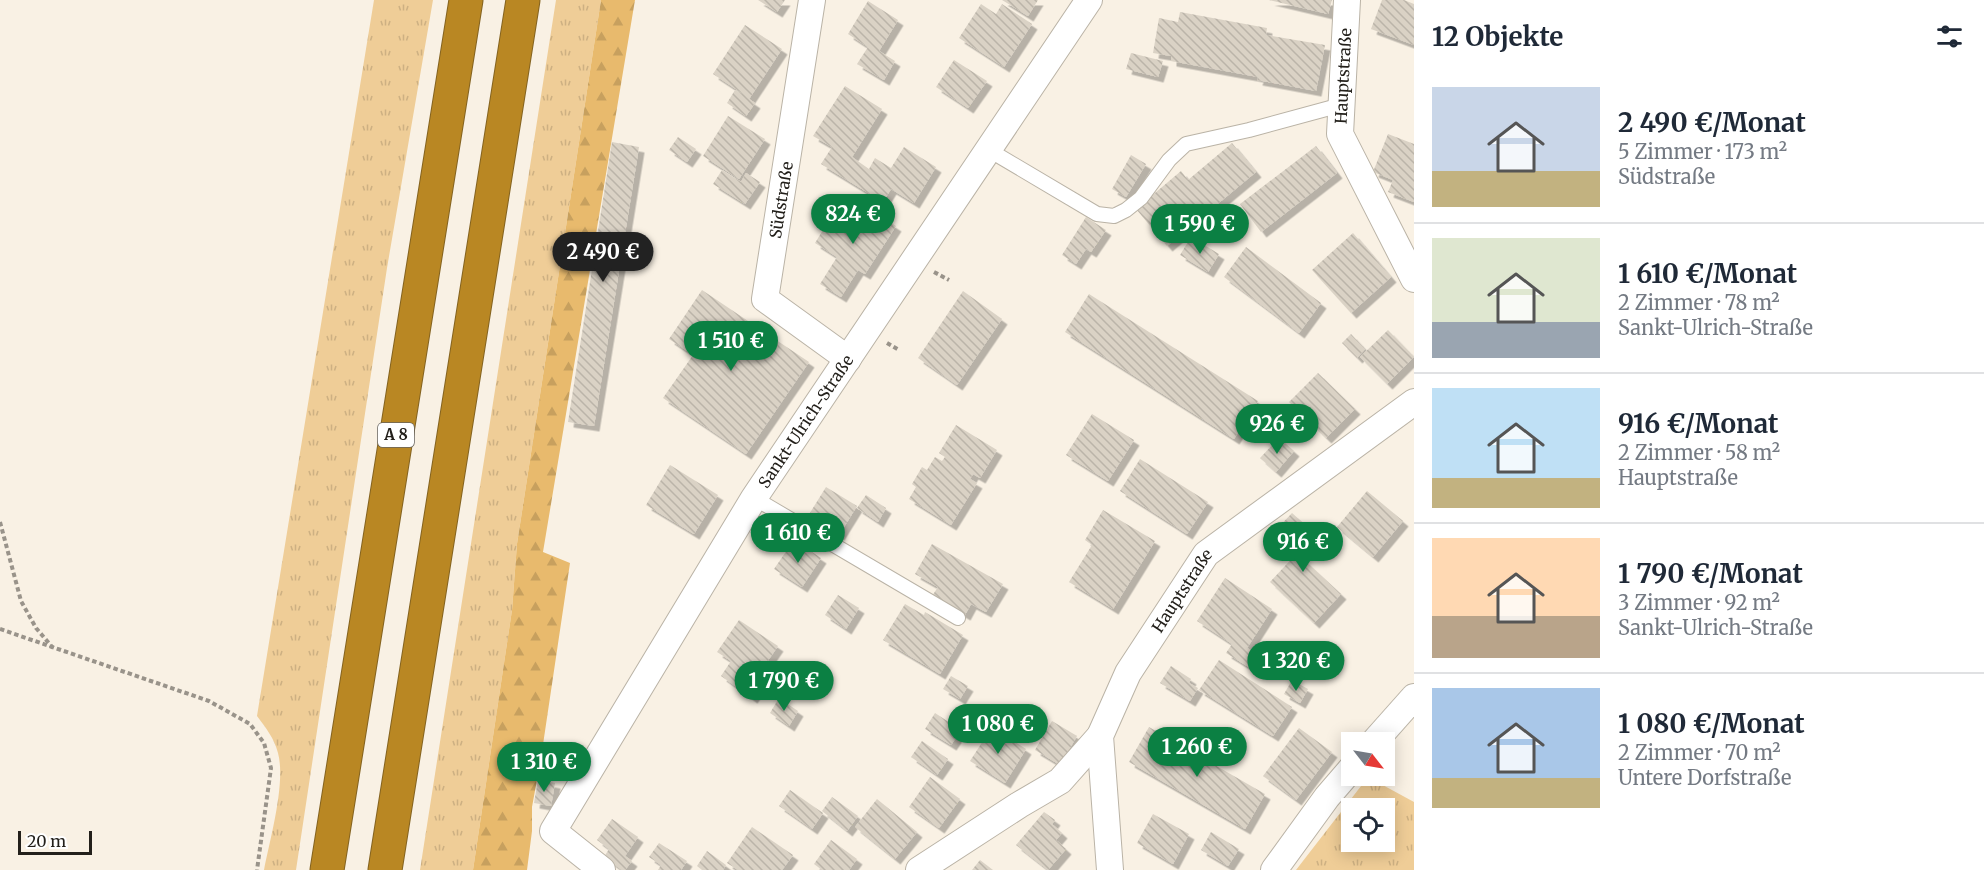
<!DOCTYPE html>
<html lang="de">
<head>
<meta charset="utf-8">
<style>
	:root { --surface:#fff; --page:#f2f2f3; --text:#1f2937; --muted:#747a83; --line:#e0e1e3; --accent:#0b8043 }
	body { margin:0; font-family:Merriweather,serif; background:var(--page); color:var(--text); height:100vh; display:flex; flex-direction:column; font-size:22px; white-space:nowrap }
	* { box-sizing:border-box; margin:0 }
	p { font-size:20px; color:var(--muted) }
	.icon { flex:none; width:33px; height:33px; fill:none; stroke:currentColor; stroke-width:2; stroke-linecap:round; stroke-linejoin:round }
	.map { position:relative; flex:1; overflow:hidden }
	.drawer { display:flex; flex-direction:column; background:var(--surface); width:570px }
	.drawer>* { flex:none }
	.needle { width:39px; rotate:121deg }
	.controls { position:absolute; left:1341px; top:732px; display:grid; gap:12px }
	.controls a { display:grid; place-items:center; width:54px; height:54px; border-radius:0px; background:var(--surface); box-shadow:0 3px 15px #0003; font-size:30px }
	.scale { position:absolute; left:18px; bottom:15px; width:74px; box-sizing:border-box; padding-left:6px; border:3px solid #23201b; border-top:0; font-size:16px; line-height:21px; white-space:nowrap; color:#23201b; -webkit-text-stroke:4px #fff; paint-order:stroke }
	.price { position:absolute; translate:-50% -51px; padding:0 14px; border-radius:21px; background:var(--accent); color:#fff; font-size:20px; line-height:39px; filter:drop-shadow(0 2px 3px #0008) }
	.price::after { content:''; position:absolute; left:50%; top:36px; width:18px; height:14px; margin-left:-9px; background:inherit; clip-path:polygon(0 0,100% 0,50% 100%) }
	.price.selected { background:#222; color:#fff }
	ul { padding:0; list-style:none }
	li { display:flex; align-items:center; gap:18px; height:150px; padding:0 18px }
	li+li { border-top:2px solid var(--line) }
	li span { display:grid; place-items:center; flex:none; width:168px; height:120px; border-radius:0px; color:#555 }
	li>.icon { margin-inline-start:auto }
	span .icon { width:72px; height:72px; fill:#fffc; stroke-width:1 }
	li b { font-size:26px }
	h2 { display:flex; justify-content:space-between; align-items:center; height:72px; padding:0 18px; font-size:26px }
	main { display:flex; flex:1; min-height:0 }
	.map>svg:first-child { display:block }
	.grass { fill:url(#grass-tufts); fill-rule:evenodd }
	.forest { fill:url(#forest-firs) }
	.building { fill:url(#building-back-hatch); filter:url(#shadow) }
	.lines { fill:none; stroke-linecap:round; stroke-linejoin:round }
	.service-casing { stroke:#bab3a6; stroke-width:16 }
	.minor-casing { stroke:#bab3a6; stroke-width:28 }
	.motorway-casing { stroke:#846320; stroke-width:35 }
	.path { stroke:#99938a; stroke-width:4; stroke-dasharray:4.5 3; stroke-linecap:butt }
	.service { stroke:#fff; stroke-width:14 }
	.minor { stroke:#fff; stroke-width:26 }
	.motorway { stroke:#b98723; stroke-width:33 }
	.labels { text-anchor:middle; stroke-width:5; stroke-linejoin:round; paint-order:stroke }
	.shield { fill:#fff; stroke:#65635f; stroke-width:1.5 }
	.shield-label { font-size:15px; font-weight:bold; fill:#23201b }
	.street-label { font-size:16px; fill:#23201b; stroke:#fff }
</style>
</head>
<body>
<main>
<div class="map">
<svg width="1414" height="870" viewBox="0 0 1414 870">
	<defs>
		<pattern id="grass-tufts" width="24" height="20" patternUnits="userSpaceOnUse" patternTransform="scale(1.5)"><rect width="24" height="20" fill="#efcd97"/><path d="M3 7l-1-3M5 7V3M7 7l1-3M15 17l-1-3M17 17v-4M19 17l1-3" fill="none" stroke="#cdb082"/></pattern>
		<pattern id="forest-firs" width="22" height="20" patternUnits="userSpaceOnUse" patternTransform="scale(1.5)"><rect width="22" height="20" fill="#e8ba6d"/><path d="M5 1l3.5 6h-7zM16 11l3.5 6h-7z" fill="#c7a05e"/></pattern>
		<pattern id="building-back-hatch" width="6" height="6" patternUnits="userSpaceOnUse" patternTransform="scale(1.5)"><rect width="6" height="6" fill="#dad2c5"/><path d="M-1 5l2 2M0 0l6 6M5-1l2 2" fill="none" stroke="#bbb4a9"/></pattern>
		<filter id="shadow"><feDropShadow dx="5.5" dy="5.5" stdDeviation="0" flood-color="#0004"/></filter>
	</defs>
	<rect width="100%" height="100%" fill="#f9f1e4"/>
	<g class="grass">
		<path d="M 374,0 L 433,0 L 387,268 L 296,870 L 264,870 C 270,839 286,783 278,753 C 274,738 266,728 257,716 Z"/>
		<polygon points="556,0 601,0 517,544 512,610 473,870 420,870"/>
		<path d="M 1368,777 L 1414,802 L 1414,870 L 1296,870 ZM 1384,808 L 1384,842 L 1352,842 L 1352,808 Z"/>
	</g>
	<polygon class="forest" points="601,0 635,0 543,552 570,563 541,758 532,807 532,831 527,870 473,870 512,610 517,544"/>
	<g class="building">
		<polygon points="758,0 785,0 777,12"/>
		<polygon points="1002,0 1038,0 1028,16"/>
		<polygon points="1269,0 1332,0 1328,14"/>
		<polygon points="1382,0 1404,0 1414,4 1414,45 1371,29"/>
		<polygon points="868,1 898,20 879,51 895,61 884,80 857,64 868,47 848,34"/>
		<polygon points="981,4 996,14 1002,4 1032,24 1004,67 959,38"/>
		<polygon points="1180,12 1267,28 1266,35 1325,45 1316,91 1257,80 1258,77 1171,61 1171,56 1153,53 1159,18 1178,22"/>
		<polygon points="745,25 782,49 749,99 755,103 746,116 727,103 735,90 745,95 713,74"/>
		<polygon points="1131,53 1163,61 1158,77 1126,69"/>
		<polygon points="954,60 987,81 968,108 936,87"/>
		<polygon points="845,86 882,109 852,157 869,169 875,158 891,168 904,147 936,167 914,203 891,189 883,202 821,164 832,147 813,136"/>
		<polygon points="728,116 765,139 739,179 703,156"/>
		<polygon points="1388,134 1414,144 1414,202 1388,192 1393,180 1373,172"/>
		<polygon points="678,137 696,149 687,162 669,150"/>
		<polygon points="612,142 639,147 594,426 568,422"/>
		<polygon points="1232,143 1256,172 1167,246 1136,209 1181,171 1188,180"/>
		<polygon points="1316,146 1337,173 1261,232 1240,204"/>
		<polygon points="1131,155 1146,164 1126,197 1112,189"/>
		<polygon points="722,170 741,182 746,173 760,182 745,204 713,184"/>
		<polygon points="860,203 896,226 865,274 858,270 841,297 820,284 837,257 815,243 834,212 848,221"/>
		<polygon points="1086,217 1106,230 1091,252 1086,249 1076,264 1062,255"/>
		<polygon points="1353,233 1391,277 1351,313 1312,270"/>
		<polygon points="1191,237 1219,254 1208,272 1180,255"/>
		<polygon points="1246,247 1321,303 1299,333 1224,277"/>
		<polygon points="702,290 809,362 746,454 663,398 693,355 669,339"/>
		<polygon points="963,291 1002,319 957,385 918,358"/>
		<polygon points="1089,294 1258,401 1234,439 1065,332"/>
		<polygon points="1388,330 1414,357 1387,384 1360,357"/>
		<polygon points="1351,334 1365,349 1357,358 1342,343"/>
		<polygon points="1318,373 1355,409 1326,438 1289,402"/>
		<polygon points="1092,414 1134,440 1108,481 1066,455"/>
		<polygon points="956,425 997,450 980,478 973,474 970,479 977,483 951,525 909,499 916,487 912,484 922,467 927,470 935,457 942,461 945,457 939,453"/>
		<polygon points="1279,438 1294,451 1276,472 1260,458"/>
		<polygon points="1140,459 1208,502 1187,534 1120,491"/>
		<polygon points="670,465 718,495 694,534 646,505"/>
		<polygon points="826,487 857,506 839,535 808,516"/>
		<polygon points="1367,491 1403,521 1373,557 1337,527"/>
		<polygon points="866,495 886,508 878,522 857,508"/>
		<polygon points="1103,510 1155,541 1113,609 1069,582 1092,545 1085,540"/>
		<polygon points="1292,513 1318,536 1300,556 1341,594 1314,623 1270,582 1298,552 1275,531"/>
		<polygon points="794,540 821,558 802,587 774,569"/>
		<polygon points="932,544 1003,584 986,612 971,604 965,615 932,596 938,587 915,574"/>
		<polygon points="1225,578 1272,609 1247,648 1264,658 1255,671 1226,653 1232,644 1197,621"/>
		<polygon points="838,595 859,608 846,629 825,615"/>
		<polygon points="905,604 924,615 925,612 963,635 940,674 883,640"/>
		<polygon points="739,620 778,646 767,662 774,667 752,698 721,676 731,661 717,652"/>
		<polygon points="1219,660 1292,707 1273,736 1199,690"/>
		<polygon points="1171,666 1191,679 1189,683 1198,688 1190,701 1160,683"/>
		<polygon points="951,676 968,686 960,699 943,689"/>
		<polygon points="1292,680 1308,689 1300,703 1284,694"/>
		<polygon points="779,698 798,711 789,726 770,713"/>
		<polygon points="935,713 961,730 951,745 925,729"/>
		<polygon points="1052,721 1077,736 1060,765 1035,750"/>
		<polygon points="992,727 1026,749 1005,783 970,761"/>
		<polygon points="1149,727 1265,794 1245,829 1129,762"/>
		<polygon points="1299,728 1332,752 1296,800 1263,776"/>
		<polygon points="922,741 948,759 937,775 911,757"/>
		<polygon points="930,777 960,799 939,828 909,807"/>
		<polygon points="538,780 555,783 551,806 534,803"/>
		<polygon points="790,790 823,813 812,829 779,806"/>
		<polygon points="832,797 858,816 847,831 822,811"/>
		<polygon points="877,799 917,832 895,859 855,827"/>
		<polygon points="1044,812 1055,820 1052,824 1062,833 1056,840 1066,849 1048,870 1016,845"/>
		<polygon points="1153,814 1189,834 1173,864 1137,843"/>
		<polygon points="612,819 638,837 625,856 632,861 625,870 622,870 604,857 609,849 597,840"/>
		<polygon points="752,827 793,855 782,870 738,870 727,863"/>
		<polygon points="1211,832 1239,849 1228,866 1201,850"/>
		<polygon points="831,840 857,859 849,870 822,870 814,864"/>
		<polygon points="659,843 687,861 681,870 658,870 661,865 649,857"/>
		<polygon points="707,851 726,865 723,870 702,870 697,866"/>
		<polygon points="980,860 993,870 972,870"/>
	</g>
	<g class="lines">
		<defs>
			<g id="service">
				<polyline points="989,150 1097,214 1114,216 1126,210 1141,198 1169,160 1186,144 1249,130 1341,105"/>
				<polyline points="754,498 958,618"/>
			</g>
			<g id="minor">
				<polyline points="812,0 765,299 848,359"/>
				<polyline points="1347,0 1340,134 1414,279"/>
				<polyline points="1374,742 1414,697"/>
				<path id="s1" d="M 602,870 L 553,831 L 754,498 L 1089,0"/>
				<polyline points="919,870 1019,805 1060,781 1100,736"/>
				<path id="s2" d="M 1110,870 L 1100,736 L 1128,673 L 1206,554 L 1414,402"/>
				<polyline points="1274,870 1327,797 1352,768"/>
			</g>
			<g id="motorway">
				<polyline points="327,870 466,0"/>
				<polyline points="385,870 523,0"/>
			</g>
		</defs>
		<use href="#service" class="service-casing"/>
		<use href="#minor" class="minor-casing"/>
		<use href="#motorway" class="motorway-casing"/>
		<g class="path">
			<polyline points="934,272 949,280"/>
			<polyline points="887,343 899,350"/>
			<polyline points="0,522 21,601 36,628 53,648"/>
			<polyline points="0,629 209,701 250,724 264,743 271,768 257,870"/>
		</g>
		<use href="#service" class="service"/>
		<use href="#minor" class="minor"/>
		<use href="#motorway" class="motorway"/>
	</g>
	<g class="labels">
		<rect class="shield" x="378" y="423" width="36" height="24" rx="4.5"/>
		<g class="shield-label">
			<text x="396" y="440">A 8</text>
		</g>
		<g class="street-label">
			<text transform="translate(1343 76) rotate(-87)" y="6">Hauptstraße</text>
			<text transform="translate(781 200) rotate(-81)" y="6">Südstraße</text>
			<text dy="6" stroke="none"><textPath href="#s1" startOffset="544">Sankt-Ulrich-Straße</textPath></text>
			<text dy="6" stroke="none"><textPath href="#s2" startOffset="302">Hauptstraße</textPath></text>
		</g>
	</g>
</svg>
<div class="controls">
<a><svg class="needle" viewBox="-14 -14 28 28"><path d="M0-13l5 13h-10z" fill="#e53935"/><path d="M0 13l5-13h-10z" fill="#747a83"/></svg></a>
<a><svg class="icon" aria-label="locate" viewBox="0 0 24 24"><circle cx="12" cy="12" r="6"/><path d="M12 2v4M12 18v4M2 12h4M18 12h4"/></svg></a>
</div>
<div class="scale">20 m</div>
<b class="price" style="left:853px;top:245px">824 €</b>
<b class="price" style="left:1200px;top:255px">1 590 €</b>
<b class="price selected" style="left:603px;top:283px">2 490 €</b>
<b class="price" style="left:731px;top:372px">1 510 €</b>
<b class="price" style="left:1277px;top:455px">926 €</b>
<b class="price" style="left:798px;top:564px">1 610 €</b>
<b class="price" style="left:1303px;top:573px">916 €</b>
<b class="price" style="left:1296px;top:692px">1 320 €</b>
<b class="price" style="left:784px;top:712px">1 790 €</b>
<b class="price" style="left:998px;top:755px">1 080 €</b>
<b class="price" style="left:1197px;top:778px">1 260 €</b>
<b class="price" style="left:544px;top:793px">1 310 €</b>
</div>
<section class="drawer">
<h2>12 Objekte<svg class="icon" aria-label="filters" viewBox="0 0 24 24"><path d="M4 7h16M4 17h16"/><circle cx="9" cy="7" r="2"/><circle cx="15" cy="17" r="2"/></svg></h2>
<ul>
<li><span style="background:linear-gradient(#c9d6e8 70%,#c2b280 0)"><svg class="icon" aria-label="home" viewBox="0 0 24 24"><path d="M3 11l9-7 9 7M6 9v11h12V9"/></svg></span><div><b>2 490 €/Monat</b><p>5 Zimmer · 173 m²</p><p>Südstraße</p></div></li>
<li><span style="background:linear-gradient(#dfe7d0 70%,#9aa5b1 0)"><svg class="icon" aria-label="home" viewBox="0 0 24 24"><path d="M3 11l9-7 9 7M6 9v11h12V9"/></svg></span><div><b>1 610 €/Monat</b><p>2 Zimmer · 78 m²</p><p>Sankt-Ulrich-Straße</p></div></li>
<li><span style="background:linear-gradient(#bfe0f5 75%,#c2b280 0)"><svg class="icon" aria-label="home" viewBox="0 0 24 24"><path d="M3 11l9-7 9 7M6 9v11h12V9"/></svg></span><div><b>916 €/Monat</b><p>2 Zimmer · 58 m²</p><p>Hauptstraße</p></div></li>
<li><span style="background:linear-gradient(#ffd9b3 65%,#b9a48a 0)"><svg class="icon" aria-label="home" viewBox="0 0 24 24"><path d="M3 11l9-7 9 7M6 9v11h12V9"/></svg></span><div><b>1 790 €/Monat</b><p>3 Zimmer · 92 m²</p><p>Sankt-Ulrich-Straße</p></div></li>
<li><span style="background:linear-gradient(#a9c7e8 75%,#c2b280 0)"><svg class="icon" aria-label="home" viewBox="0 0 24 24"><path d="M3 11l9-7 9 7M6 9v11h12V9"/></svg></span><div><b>1 080 €/Monat</b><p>2 Zimmer · 70 m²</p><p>Untere Dorfstraße</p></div></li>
</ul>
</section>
</main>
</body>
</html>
